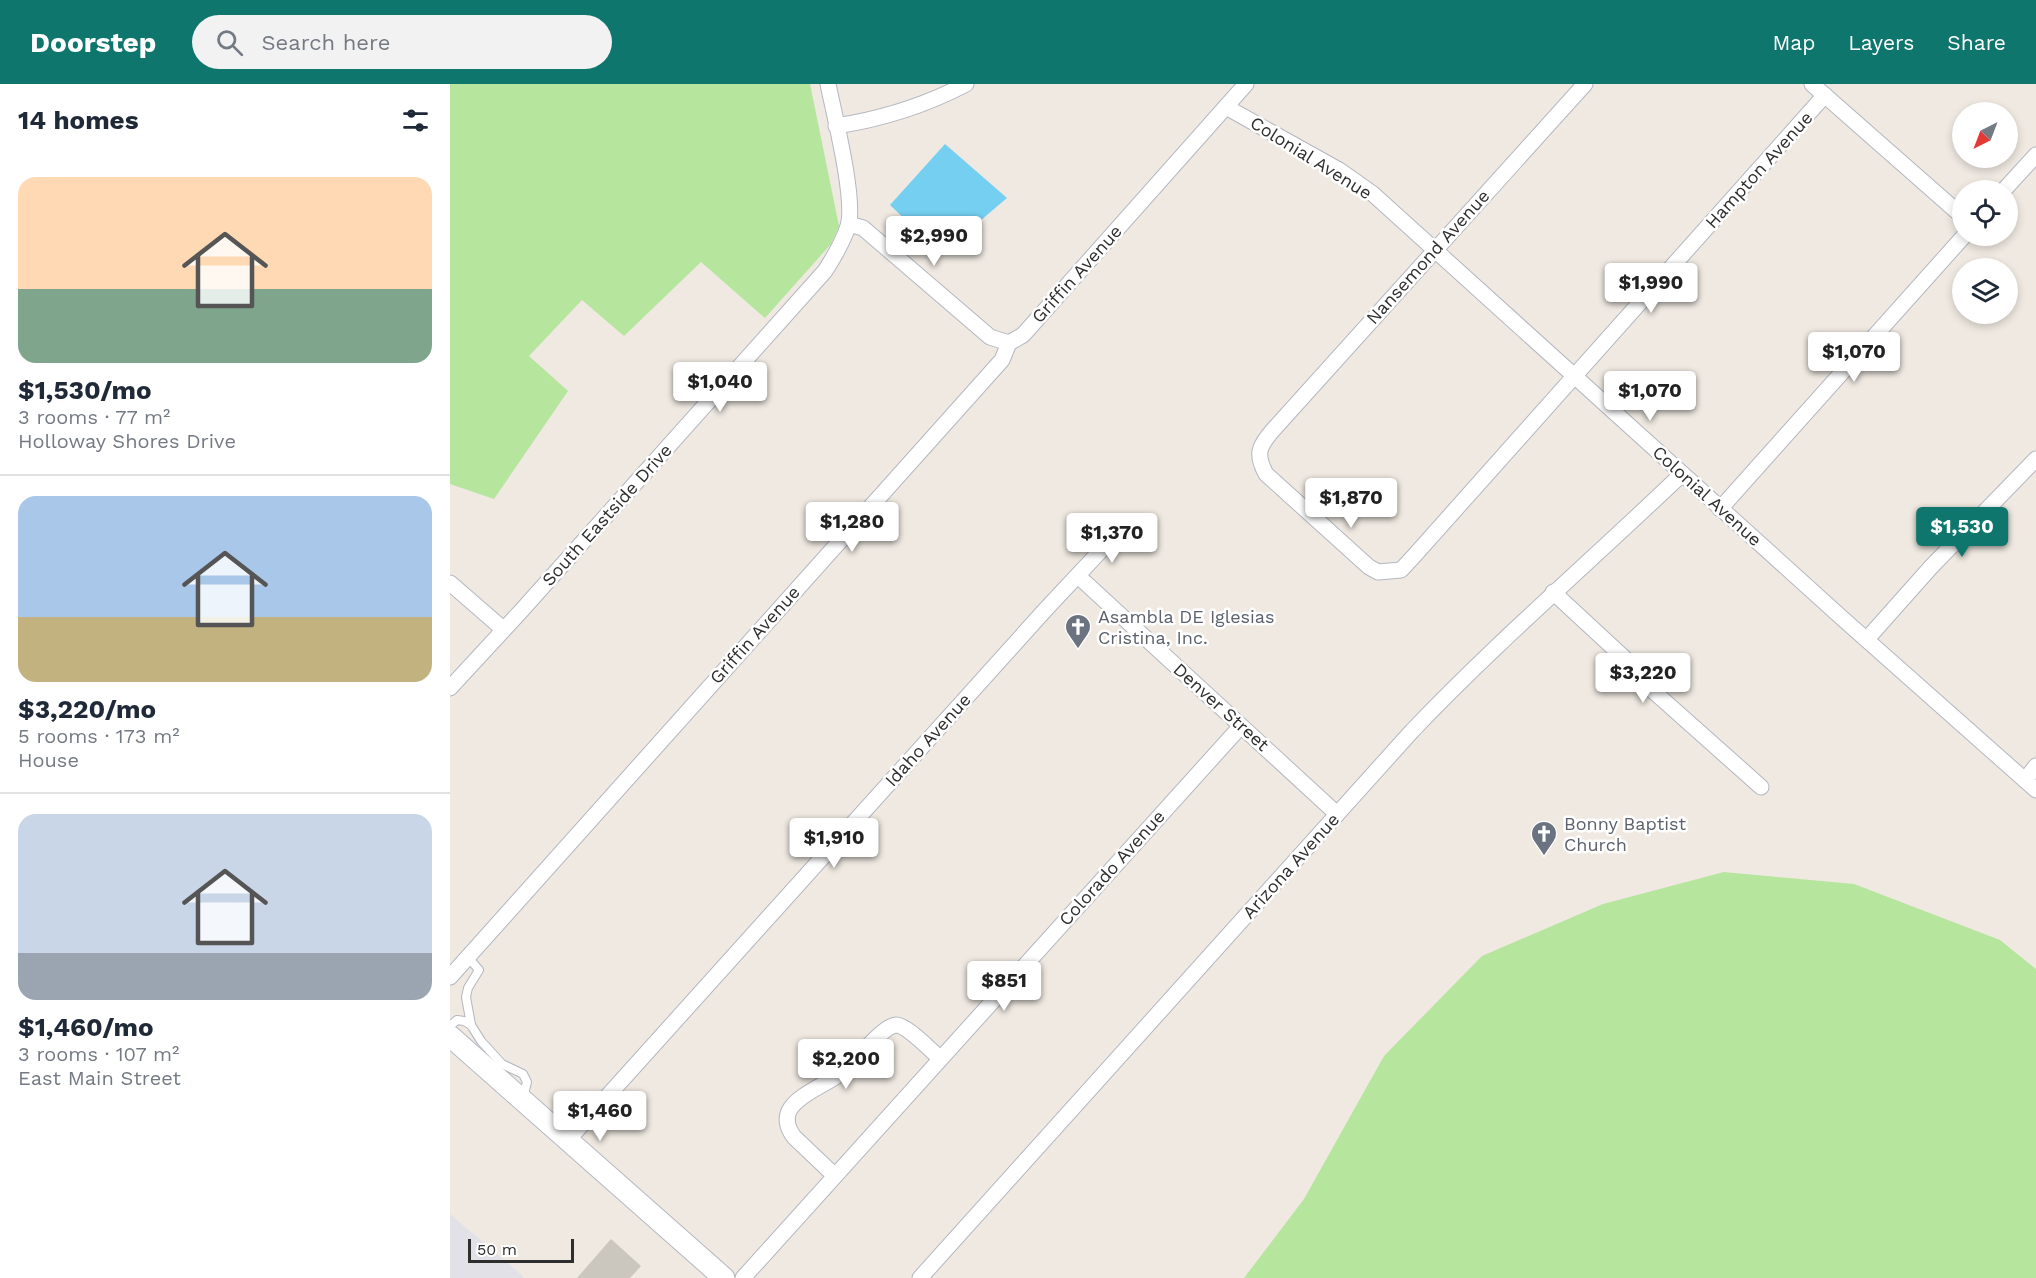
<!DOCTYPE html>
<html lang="en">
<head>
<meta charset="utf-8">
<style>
	:root { --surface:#fff; --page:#f2f2f3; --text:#1f2937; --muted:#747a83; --line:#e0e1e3; --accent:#0f766e }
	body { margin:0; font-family:"Work Sans",sans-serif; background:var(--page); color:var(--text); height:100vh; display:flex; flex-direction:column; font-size:22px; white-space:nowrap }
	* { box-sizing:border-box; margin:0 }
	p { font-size:20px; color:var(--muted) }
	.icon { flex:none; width:33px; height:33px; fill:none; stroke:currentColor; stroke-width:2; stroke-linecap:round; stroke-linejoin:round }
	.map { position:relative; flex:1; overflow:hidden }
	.side { display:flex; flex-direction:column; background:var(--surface); width:450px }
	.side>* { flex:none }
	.needle { width:39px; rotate:222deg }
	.controls { position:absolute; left:1502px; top:18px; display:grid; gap:12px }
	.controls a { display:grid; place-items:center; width:66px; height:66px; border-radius:50%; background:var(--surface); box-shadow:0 3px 9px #0003; font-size:30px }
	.scale { position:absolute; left:18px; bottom:15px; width:106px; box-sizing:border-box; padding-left:6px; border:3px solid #2e2e2e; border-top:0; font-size:16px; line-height:21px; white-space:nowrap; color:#2e2e2e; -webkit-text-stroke:4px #fff; paint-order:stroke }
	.price { position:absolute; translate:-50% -51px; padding:0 14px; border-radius:6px; background:#fff; color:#222; font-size:20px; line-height:39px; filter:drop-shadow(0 2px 3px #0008) }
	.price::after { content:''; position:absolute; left:50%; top:36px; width:18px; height:14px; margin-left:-9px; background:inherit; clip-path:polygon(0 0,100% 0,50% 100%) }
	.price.on { background:var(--accent); color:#fff }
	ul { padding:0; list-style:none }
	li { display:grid; align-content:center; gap:12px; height:318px; padding:0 18px }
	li+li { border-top:2px solid var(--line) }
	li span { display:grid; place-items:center; height:186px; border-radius:18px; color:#555 }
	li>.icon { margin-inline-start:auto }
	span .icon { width:108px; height:108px; fill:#fffc; stroke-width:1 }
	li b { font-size:26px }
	h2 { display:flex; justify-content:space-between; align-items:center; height:72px; padding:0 18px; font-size:26px }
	header { display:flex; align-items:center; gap:36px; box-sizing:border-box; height:84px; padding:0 30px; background:var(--accent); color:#fff }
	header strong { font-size:28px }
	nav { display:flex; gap:33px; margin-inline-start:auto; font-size:21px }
	.search { width:420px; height:54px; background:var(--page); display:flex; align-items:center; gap:15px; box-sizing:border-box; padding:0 21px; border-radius:33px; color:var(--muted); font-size:22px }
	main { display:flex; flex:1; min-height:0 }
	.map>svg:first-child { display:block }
	.industrial { fill:#e3e1e8 }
	.green { fill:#b6e59e }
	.water { fill:#75cff0 }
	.building { fill:#cbc7bf }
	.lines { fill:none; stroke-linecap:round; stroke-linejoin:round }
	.lane-casing { stroke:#b4b7c1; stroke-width:10 }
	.street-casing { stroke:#b4b7c1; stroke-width:17 }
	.secondary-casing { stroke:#b4b7c1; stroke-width:23 }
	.lane { stroke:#fff; stroke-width:8 }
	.street { stroke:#fff; stroke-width:15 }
	.secondary { stroke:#fff; stroke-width:21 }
	.labels { text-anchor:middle; stroke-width:5; stroke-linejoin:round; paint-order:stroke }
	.street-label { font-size:18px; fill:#2e2e2e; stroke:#fff }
	.worship-label { font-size:18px; fill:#5b616d; stroke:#fff; text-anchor:start }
</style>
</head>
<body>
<header>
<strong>Doorstep</strong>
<div class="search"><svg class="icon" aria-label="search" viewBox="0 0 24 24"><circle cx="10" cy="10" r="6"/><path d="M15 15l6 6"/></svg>Search here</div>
<nav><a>Map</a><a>Layers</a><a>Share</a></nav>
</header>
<main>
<section class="side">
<h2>14 homes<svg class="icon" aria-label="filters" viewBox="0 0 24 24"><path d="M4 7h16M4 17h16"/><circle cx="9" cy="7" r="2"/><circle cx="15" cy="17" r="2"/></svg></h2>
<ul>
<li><span style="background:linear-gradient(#ffd9b3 60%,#7fa58c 0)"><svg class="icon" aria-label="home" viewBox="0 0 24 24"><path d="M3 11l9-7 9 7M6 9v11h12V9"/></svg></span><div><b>$1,530/mo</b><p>3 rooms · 77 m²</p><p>Holloway Shores Drive</p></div></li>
<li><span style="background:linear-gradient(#a9c7e8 65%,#c2b280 0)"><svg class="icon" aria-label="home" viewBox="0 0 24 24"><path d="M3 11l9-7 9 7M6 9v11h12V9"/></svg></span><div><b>$3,220/mo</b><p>5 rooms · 173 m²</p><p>House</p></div></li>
<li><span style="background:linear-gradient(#c9d6e8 75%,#9aa5b1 0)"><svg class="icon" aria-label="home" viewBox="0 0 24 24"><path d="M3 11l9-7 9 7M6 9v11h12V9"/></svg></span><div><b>$1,460/mo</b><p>3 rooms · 107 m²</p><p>East Main Street</p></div></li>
</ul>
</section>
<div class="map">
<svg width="1586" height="1194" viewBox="0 0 1586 1194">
	<rect width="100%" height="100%" fill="#efe9e1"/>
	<polygon class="industrial" points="0,1130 75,1194 0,1194"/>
	<g class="green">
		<polygon points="0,0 360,0 389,142 381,160 315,234 251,178 174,252 132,216 79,272 118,307 44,415 0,400"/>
		<polygon points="1274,788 1404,800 1550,856 1586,885 1586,1194 794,1194 854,1115 934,972 1032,872 1153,820"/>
	</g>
	<polygon class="water" points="495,60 557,114 491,170 440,121"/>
	<polygon class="building" points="161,1155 191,1182 180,1194 127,1194"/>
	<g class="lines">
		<defs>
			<g id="lane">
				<polyline points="18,873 29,886 18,904 16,913 21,941"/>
				<polyline points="0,942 7,936 14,937 21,941 31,957 52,980 73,990 77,998 73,1014"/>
			</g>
			<g id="street">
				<path d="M 1135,0 L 823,346 C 809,362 805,370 816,390 L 919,483 L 928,488 L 951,486 L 964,472 L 1375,11"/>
				<polyline points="1362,0 1512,132"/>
				<polyline points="776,23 889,86 923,110 1392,534 1586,706"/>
				<path d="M 386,42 C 432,35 474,22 516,0"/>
				<polyline points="1554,106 1586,71"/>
				<polyline points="399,140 413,144 540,253 559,259"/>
				<polyline points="1270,425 1514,152"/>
				<polyline points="628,492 887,730"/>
				<polyline points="0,499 53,545"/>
				<polyline points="1103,508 1184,583 1202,606 1311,703"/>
				<polyline points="1417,555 1481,483 1586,375"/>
				<path d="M 0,604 L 72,526 L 375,187 C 384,173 393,158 398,142 C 406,116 384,30 378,0"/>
				<polyline points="1575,696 1586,682"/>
				<polyline points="0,893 552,276 559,259 573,251 796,0"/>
				<polyline points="118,1056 596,525 671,445"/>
				<path d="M 384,1091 L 344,1053 C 338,1045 335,1036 339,1027 C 347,1011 377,1000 391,989 C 405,979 432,942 446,941 C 457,941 481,967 490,974"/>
				<polyline points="293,1194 791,642"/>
				<path d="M 470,1194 L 962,647 C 1048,557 1142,476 1232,390"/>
			</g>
			<polyline id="secondary" points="0,952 274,1194"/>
		</defs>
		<use href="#lane" class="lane-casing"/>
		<use href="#street" class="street-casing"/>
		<use href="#secondary" class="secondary-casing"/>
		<use href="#lane" class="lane"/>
		<use href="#street" class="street"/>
		<use href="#secondary" class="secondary"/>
	</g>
	<defs>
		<symbol id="church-pin" viewBox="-11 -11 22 30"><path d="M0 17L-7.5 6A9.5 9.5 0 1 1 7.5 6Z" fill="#6b7280" stroke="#fff"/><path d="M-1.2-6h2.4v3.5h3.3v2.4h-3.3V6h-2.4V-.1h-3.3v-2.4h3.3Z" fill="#fff"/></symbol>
	</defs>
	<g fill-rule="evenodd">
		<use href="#church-pin" x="613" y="528" width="30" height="40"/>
		<use href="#church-pin" x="1079" y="735" width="30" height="40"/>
	</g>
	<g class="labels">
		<g class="street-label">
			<text transform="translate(861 74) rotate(32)" y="6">Colonial Avenue</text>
			<text transform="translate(1309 86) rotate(-48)" y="6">Hampton Avenue</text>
			<text transform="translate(978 173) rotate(-48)" y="6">Nansemond Avenue</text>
			<text transform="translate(627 190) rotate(-48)" y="6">Griffin Avenue</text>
			<text transform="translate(1257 412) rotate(42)" y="6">Colonial Avenue</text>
			<text transform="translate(157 431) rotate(-48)" y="6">South Eastside Drive</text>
			<text transform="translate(305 551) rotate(-48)" y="6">Griffin Avenue</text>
			<text transform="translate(771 623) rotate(42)" y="6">Denver Street</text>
			<text transform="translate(478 656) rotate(-48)" y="6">Idaho Avenue</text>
			<text transform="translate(841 782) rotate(-48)" y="6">Arizona Avenue</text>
			<text transform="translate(662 784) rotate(-48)" y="6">Colorado Avenue</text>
		</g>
		<g class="worship-label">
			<text x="648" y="539">Asambla DE Iglesias<tspan x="648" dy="21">Cristina, Inc.</tspan></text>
			<text x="1114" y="746">Bonny Baptist<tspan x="1114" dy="21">Church</tspan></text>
		</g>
	</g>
</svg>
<div class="controls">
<a><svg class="needle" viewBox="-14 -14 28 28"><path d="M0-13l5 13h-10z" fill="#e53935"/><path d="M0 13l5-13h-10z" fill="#747a83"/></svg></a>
<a><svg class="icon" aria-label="locate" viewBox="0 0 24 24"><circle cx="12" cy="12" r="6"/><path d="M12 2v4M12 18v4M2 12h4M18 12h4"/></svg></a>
<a><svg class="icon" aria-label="layers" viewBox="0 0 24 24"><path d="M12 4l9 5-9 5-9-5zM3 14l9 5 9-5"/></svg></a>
</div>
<div class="scale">50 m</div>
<b class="price" style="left:484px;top:183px">$2,990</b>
<b class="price" style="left:1201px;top:230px">$1,990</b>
<b class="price" style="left:1404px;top:299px">$1,070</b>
<b class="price" style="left:270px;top:329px">$1,040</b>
<b class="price" style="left:1200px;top:338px">$1,070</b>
<b class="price" style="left:901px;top:445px">$1,870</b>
<b class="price" style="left:402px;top:469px">$1,280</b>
<b class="price on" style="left:1512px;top:474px">$1,530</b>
<b class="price" style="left:662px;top:480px">$1,370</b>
<b class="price" style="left:1193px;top:620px">$3,220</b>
<b class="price" style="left:384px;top:785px">$1,910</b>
<b class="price" style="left:554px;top:928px">$851</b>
<b class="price" style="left:396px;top:1006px">$2,200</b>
<b class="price" style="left:150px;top:1058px">$1,460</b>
</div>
</main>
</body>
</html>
